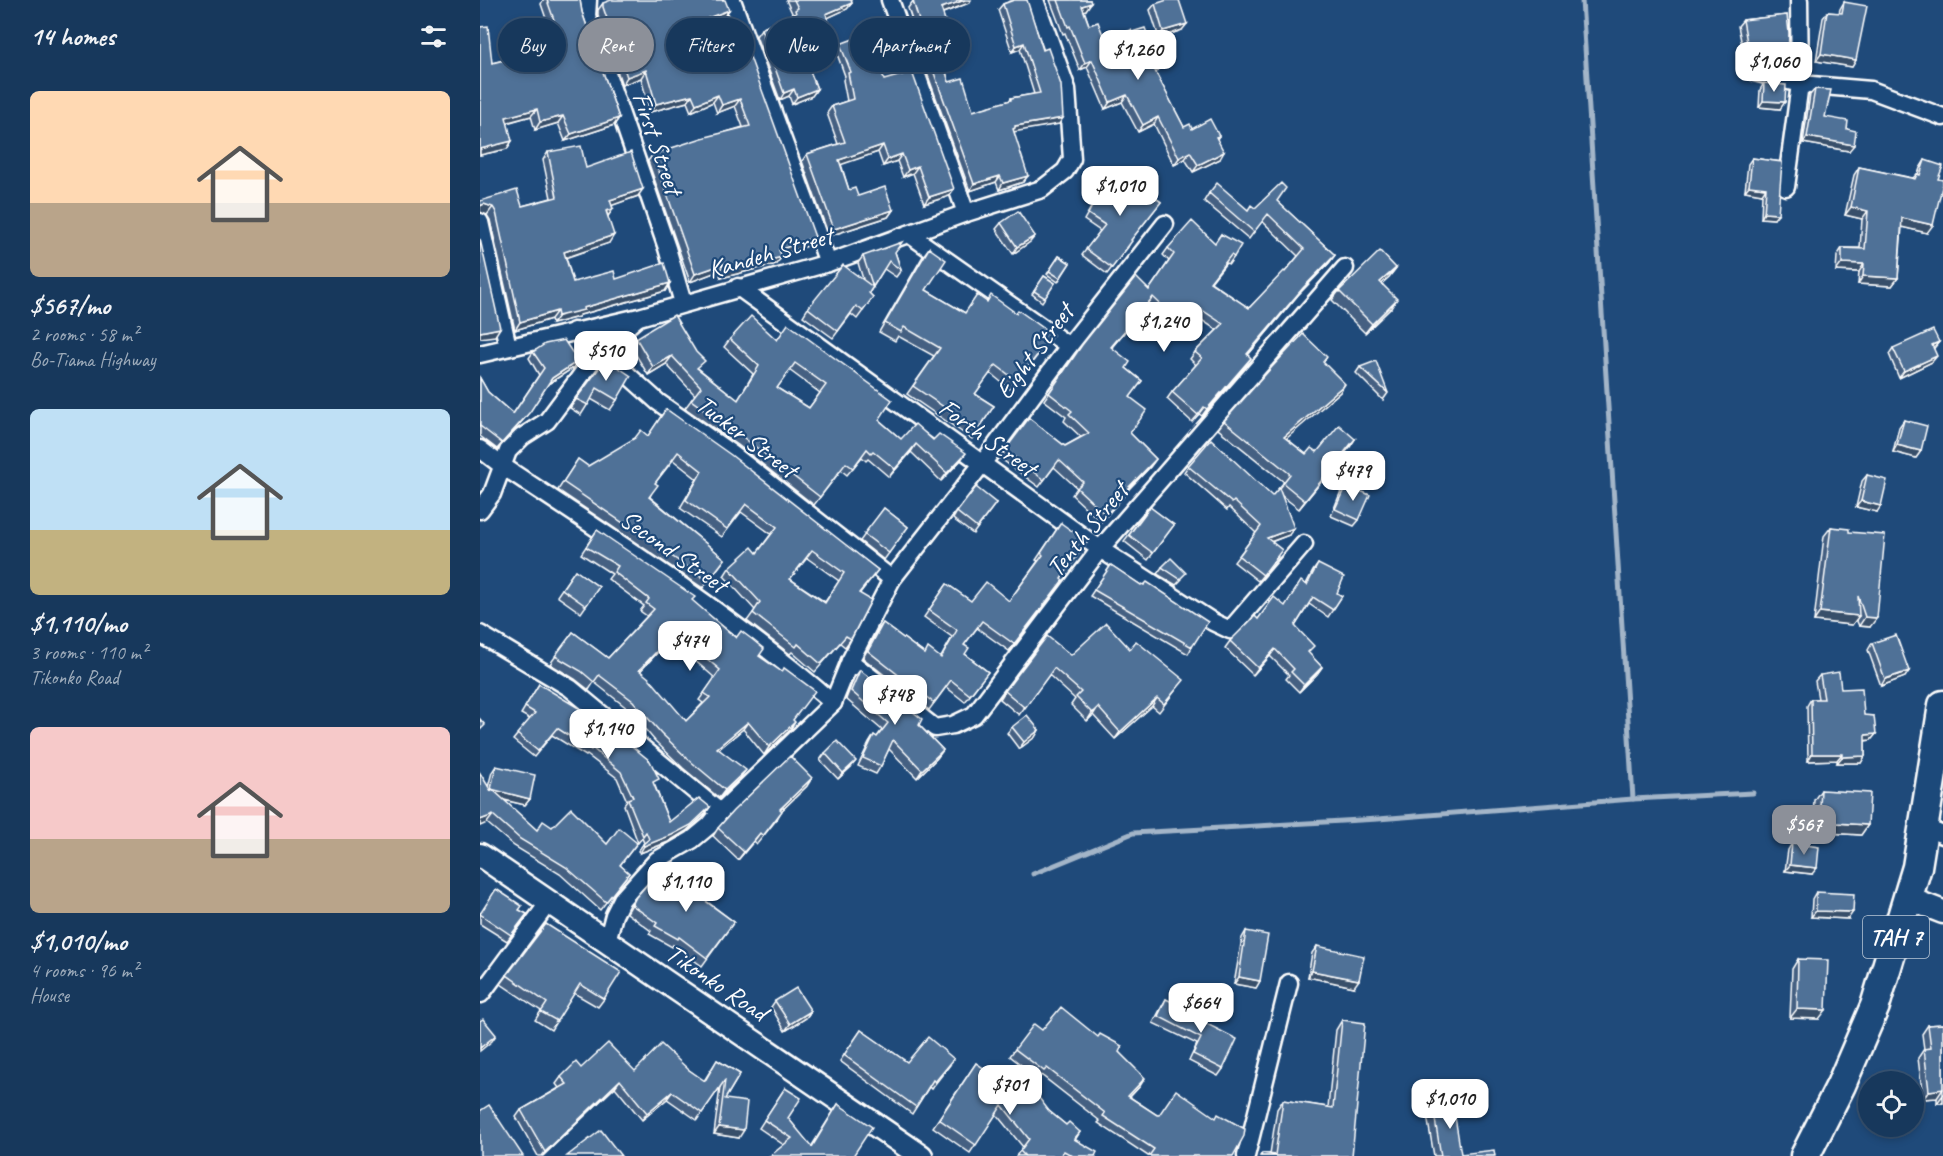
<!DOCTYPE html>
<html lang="en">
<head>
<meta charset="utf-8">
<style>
	:root { --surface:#17385c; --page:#244365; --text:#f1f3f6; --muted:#9eacbb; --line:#365272; --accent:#8c9099 }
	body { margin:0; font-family:Caveat,sans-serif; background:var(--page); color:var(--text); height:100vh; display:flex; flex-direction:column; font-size:22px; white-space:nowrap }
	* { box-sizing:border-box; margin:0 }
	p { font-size:20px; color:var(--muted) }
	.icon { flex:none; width:33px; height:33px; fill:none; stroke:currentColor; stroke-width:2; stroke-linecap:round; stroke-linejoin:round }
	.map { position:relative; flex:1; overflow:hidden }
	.drawer { display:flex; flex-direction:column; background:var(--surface); width:480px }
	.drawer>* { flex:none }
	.guide { position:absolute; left:18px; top:18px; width:570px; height:54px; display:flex; gap:12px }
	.fabs { position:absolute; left:1378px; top:1071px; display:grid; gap:12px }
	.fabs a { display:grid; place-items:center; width:66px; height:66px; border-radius:50%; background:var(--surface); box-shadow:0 3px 9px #0003,0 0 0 2px var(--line); font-size:30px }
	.price { position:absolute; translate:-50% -51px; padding:0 14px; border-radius:12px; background:#fff; color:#222; font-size:20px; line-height:39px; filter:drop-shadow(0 2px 3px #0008) }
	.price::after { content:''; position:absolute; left:50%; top:36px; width:18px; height:14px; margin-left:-9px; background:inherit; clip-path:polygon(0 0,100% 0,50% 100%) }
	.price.on { background:var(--accent); color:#fff }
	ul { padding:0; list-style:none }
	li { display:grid; align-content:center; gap:12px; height:318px; padding:0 30px }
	li span { display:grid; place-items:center; height:186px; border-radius:9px; color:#555 }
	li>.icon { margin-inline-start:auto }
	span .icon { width:108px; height:108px; fill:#fffc; stroke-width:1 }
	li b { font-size:26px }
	h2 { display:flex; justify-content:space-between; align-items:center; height:72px; padding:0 30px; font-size:26px }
	.tag { padding:0 21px; border-radius:27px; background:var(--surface); box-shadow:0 3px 9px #0003,0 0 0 2px var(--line); font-size:21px; line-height:54px }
	.tag.on { background:var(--accent); color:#fff }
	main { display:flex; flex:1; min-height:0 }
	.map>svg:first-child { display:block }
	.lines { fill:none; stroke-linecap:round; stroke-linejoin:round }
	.stream { stroke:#a3b5c8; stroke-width:5 }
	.street-casing { stroke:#fff; stroke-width:21 }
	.secondary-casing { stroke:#fff; stroke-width:27 }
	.highway-casing { stroke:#fff; stroke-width:33 }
	.street { stroke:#1f4a7a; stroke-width:16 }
	.secondary { stroke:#1f4a7a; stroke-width:22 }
	.highway { stroke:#1f4a7a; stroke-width:28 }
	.wall { fill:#456182; stroke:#fff; stroke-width:1.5; fill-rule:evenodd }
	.shaded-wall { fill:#384f6a; stroke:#fff; stroke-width:1.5 }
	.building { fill:#507197; stroke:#fff; stroke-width:1.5; fill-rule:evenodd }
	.labels { text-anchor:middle; stroke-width:4.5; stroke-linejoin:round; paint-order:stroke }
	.shield { fill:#1f4a7a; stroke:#bcc9d7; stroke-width:1.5 }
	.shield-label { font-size:24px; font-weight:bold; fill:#fff }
	.street-label { font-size:26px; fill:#fff; stroke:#1f4a7a }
</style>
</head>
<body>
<main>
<section class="drawer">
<h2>14 homes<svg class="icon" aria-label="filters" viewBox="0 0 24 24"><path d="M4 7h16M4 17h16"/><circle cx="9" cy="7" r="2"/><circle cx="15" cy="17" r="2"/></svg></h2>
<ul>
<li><span style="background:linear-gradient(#ffd9b3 60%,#b9a48a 0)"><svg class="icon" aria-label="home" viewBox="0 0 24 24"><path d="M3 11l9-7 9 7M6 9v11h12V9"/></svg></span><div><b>$567/mo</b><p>2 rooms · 58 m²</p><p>Bo-Tiama Highway</p></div></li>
<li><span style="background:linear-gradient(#bfe0f5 65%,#c2b280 0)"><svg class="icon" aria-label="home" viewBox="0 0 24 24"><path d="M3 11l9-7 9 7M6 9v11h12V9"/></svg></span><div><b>$1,110/mo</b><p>3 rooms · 110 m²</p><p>Tikonko Road</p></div></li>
<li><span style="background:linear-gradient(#f6c9c9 60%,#b9a48a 0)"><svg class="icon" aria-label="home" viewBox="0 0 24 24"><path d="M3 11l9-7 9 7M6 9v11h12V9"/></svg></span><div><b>$1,010/mo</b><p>4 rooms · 96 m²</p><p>House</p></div></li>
</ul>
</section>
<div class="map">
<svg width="1463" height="1156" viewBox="0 0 1463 1156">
	<rect width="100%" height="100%" fill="#1f4a7a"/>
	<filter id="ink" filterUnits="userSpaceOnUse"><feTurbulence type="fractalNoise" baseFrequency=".0167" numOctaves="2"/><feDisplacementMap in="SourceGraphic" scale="12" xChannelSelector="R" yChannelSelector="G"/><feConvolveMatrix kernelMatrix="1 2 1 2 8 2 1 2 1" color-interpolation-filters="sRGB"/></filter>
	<g filter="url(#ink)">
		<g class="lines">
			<g class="stream">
				<polyline points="1102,0 1153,799"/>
				<polyline points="553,874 653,833 898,819 1153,799 1273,793"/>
			</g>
			<defs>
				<g id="street">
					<polyline points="108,0 107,16 187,248 203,303"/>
					<polyline points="252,0 348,263"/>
					<polyline points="410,0 486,213"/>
					<polyline points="1275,72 1320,84 1391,90 1463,117"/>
					<polyline points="1306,187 1320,84 1319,0"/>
					<polyline points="0,222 28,347"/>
					<polyline points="429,234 589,346"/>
					<polyline points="258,287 620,549 733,622 750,630 824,544"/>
					<polyline points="94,331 120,350 178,402 252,454 412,579"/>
					<polyline points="0,354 159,317 348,263 486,213 562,189 585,171 592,159 587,89 555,0"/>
					<path d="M 0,449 L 21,465 C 135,540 250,614 353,703"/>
					<polyline points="0,510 12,494 28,451 42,437 67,421 120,350 156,319"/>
					<polyline points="0,634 90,688 240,812"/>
					<polyline points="370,661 455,728 473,725 494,715 620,549 865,268"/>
					<polyline points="1444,827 1463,835"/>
					<polyline points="127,941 134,915 142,899 177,860 212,840 230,825 240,812 353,703 370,661 412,579 502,464 589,346 685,224"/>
					<polyline points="1,994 69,902"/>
					<polyline points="766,1156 809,983"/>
				</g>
				<g id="secondary">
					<polyline points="0,855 441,1156"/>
					<polyline points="1427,898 1463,912"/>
				</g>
				<polyline id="highway" points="1325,1156 1361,1085 1395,1006 1437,867 1463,705"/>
			</defs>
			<use href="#street" class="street-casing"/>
			<use href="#secondary" class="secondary-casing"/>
			<use href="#highway" class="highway-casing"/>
			<use href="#street" class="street"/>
			<use href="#secondary" class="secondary"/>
			<use href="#highway" class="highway"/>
		</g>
		<g class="wall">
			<polygon points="63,0 100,0 102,12 139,118 134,125 85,141 78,123 55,130 51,116 27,123 27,149 0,155 0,27 12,63 42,55 41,53 46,45 72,36 61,4"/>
			<polygon points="306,0 371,0 372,3 367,9 347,18 350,25 345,32 319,43 337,89 332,96 312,104 309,96 300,100 276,36 281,29 310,16 312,13"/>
			<polygon points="534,0 579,124 534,131 543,182 519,190 516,182 490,191 439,51 441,48 428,8 433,1 489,3 463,13 467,48 460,51 469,82 493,111 529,101 531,98 554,94 540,49 532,52 518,10 523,4"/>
			<polygon points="570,0 610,0 606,10 604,10 609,25 625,40 652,32 680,67 676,73 704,127 739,136 737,139 740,159 713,172 705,159 694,165 674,124 658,132 642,102 625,109 607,67 600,70 585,33 583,34"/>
			<polygon points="1364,2 1376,60 1372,67 1336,61 1343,18 1347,12 1359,13 1360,9"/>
			<polygon points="123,3 249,10 243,18 230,23 238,42 330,245 301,255 296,264 241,278 239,271 210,282 168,161 173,154 263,127 255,106 237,113 233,102 211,112 207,102 170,112 161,78 142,85 118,15 118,10"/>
			<polygon points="675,4 702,30 679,38 670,10"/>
			<polygon points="1307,15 1303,64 1291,64 1291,55 1265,60 1258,26 1263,20"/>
			<polygon points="360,44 399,72 469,196 444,204 433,173 423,177 417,161 403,166 398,152 361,164 369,190 378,196 413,210 408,217 349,236 322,161 327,154 358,144 347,113 352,106 367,101 363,80 365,76 356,51"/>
			<polygon points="1284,83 1300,109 1279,107 1280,90"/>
			<polygon points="1335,89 1345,117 1367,129 1369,151 1323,143 1330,95"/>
			<polygon points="68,152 106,168 158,196 132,205 133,209 128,216 129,243 86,257 93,282 136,279 190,283 185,291 100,315 98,317 72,324 71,319 35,330 10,220 7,215 0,212 0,201 42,206 71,198 63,160"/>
			<polygon points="1272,158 1302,162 1294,219 1281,218 1282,194 1265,191 1268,164"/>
			<polygon points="1445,160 1458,179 1447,233 1422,227 1418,278 1412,286 1378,284 1379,272 1356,271 1357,256 1362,248 1380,248 1382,219 1365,215 1374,175 1379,167 1433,178 1437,174 1438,174 1440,168"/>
			<polygon points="638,170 681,202 651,240 648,247 627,274 602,255 620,231 604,220 613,204"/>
			<polygon points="729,193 768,210 797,201 855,255 849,263 818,295 768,355 766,365 722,416 719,414 712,422 687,399 692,392 716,365 710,359 715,352 737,330 714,315 697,332 668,304 632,347 646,368 662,381 650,397 650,433 676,459 670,467 647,491 642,498 621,522 592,495 597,488 574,467 559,487 520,458 549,418 585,446 601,437 584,421 586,417 564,400 602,345 669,290 689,261 683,255 688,248 735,243 741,234 754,257 749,264 746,263 731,282 769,308 805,272 818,256 782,221 769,239 724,201"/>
			<polygon points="521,223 555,236 550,242 533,254 516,229"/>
			<polygon points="449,248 446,290 485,313 567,343 531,390 510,373 495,394 514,406 492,439 427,394 454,356 418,336 415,341 399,332 443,256"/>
			<polygon points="415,252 421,270 416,277 404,269 389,293 393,297 377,319 371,314 353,338 323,316 328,308 383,279 378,263 383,256"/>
			<polygon points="579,256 590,263 578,282 567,274"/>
			<polygon points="916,268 909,277 902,283 911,308 885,333 852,300 859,291"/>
			<polygon points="564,276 575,283 562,302 552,294"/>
			<path d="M 156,338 L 219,369 L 258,400 L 273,374 L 244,347 L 250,339 L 297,340 L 399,420 L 421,439 L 453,440 L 480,461 L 461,481 L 431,452 L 409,477 L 388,459 L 386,461 L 382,457 L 367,475 L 361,470 L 334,505 L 258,445 L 205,408 L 215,395 L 186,364 L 168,375 L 150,345 ZM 309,370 L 340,393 L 329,408 L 297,388 Z"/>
			<polygon points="1459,342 1454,348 1452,362 1419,378 1409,354 1413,348"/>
			<polygon points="53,352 98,361 93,368 68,384 45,418 17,449 0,436 0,378 8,392 33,414 59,375 49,358"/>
			<polygon points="126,359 137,400 130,410 111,399 101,415 90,408"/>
			<polygon points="843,362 860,392 806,438 826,454 837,452 875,439 819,509 802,496 809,535 791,542 798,557 778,581 754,562 776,533 749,507 747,510 704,472 708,466 792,496 804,482 738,429 744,421"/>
			<polygon points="880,367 908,393 903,400 876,373"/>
			<path d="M 186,409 L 398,570 L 380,593 L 371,639 L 365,647 L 360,643 L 335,672 L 312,652 L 310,654 L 267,621 L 275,610 L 244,576 L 249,568 L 277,553 L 291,534 L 261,512 L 242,537 L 200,508 L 217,479 L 193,460 L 175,483 L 170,497 L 245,559 L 223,588 L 78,490 L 98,459 L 108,466 L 168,436 ZM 327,558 L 359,581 L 345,602 L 310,579 Z"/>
			<polygon points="1424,420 1441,451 1436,458 1413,452 1419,427"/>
			<polygon points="1387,475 1397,512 1376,507 1382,481"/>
			<polygon points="866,485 879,520 874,526 851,516 861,491"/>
			<polygon points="516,503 493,534 473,519 477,512"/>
			<polygon points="670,507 694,525 668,560 644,541"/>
			<polygon points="404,508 428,527 404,560 380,541"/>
			<polygon points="581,523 581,579 578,588 529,651 497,628 484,645 485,654 508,672 485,702 466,687 449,710 383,658 398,630 403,623 445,654 461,657 472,637 444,617 467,584 491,601 529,601 558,561 556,560"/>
			<polygon points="1351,527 1369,532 1390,627 1379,626 1376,619 1372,625 1334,621 1344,536"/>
			<path d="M 117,530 L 212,601 L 279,656 L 313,720 L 310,730 L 284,755 L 263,729 L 239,749 L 260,778 L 239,798 L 203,768 L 175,741 L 148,709 L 114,682 L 109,690 L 95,679 L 70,664 L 93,632 L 128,658 L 167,616 L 160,611 L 164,606 L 128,579 L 132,574 L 101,554 ZM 190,639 L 235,678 L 219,700 L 223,703 L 206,721 L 160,671 Z"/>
			<polygon points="838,564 857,593 862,596 848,617 829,604 815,626 829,654 842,667 837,674 819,692 806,679 809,675 790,656 773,675 745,648 750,641 778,619 805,606 826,584 833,571"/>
			<polygon points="631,565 661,585 712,647 708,654 610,596"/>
			<polygon points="682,567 702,579 696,585 677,574"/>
			<polygon points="95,570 119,587 101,613 77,596"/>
			<polygon points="1392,643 1429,671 1425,677 1401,686 1388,650"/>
			<polygon points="650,649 698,687 679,712 672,706 635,739 613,715 607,721 591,705 595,699 569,675 539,715 520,699 525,691 591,655"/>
			<polygon points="380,670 439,725 463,750 457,758 437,778 409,749 401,766 396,774 378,766 389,743 394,735 397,737 402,730 366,699 374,678"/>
			<polygon points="1340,675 1361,689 1384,715 1396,734 1391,740 1385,741 1385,756 1381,763 1357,763 1357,760 1328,761 1327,706 1331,699 1338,699 1335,681"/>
			<polygon points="59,684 175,786 189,822 230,807 225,814 206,831 188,842 160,853 158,851 164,843 162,838 158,843 144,805 147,801 137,778 107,755 106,756 72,735 54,757 33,740 50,719 41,714"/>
			<polygon points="532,727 559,730 555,737 539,749 527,733"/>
			<polygon points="345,753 371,767 358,779 340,760"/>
			<polygon points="16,766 50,799 45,805 23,800 56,830 72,827 127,844 157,843 140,865 149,873 120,910 80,874 34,846 7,823 8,787 12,772"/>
			<polygon points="327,786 302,810 297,819 277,844 274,841 258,860 233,836 238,828"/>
			<polygon points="1341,790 1388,825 1381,835 1332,832 1334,800"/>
			<polygon points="1312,843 1332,874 1305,871 1308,850"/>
			<polygon points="234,890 225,900 254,922 222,966 193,945 192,947 169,934 171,931 147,913 156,897 199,897"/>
			<polygon points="1336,892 1368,919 1331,917 1332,899"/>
			<polygon points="39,910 47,914 27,941 0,924 0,913"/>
			<polygon points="66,924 124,999 118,1007 94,993 71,1030 55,1020 61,1011 21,984"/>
			<polygon points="766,931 780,981 776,988 754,984 762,938"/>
			<polygon points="837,946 874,987 828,977 832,953"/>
			<polygon points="1318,959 1339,1019 1310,1018 1312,969"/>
			<polygon points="686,999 709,1015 743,1069 738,1076 709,1061 717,1044 673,1023 682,1006"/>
			<polygon points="295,1001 331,1011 326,1018 305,1031 291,1007"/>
			<polygon points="862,1020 872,1156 780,1156 782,1153 790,1154 797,1109 803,1100 848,1107 856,1030"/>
			<polygon points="1463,1024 1463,1103 1457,1103 1457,1098 1443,1099 1438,1058 1444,1049 1442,1034 1448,1025"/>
			<polygon points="381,1030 427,1062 470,1065 451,1089 449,1087 432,1114 360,1061"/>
			<polygon points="562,1030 618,1037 639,1052 660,1086 650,1097 677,1115 753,1156 668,1156 618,1123 620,1121 561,1075 559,1079 530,1056 535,1049"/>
			<polygon points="237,1060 260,1074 245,1099 259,1138 234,1134 240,1087 217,1120 187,1099 162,1120 135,1087 63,1156 58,1156 36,1117 41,1110 79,1088 76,1084 81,1077 101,1068 155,1071 209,1070 224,1081"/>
			<polygon points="496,1063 545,1097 569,1111 586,1125 600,1132 595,1140 615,1156 536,1156 543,1147 516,1114 490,1153 453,1127"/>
			<polygon points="305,1088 308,1118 331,1147 358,1104 373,1156 304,1145 279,1128"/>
			<polygon points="952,1101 981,1154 1015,1156 954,1156 946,1110"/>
		</g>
		<g class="shaded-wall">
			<polygon points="485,0 491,0 489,3 457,15 461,8"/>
			<polygon points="372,3 367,9 341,21 346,14"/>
			<polygon points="611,3 606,10 597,13 602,6"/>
			<polygon points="249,10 243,18 223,25 228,18"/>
			<polygon points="707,24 702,30 679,38 683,31"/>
			<polygon points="350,25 345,32 313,45 317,38"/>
			<polygon points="472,42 467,48 454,53 458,47"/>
			<polygon points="544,43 540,49 532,52 536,46"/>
			<polygon points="1295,49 1291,55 1265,60 1269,54"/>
			<polygon points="1341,54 1376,60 1372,67 1336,61"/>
			<polygon points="1295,58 1308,58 1303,64 1291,64"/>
			<polygon points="612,60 607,67 600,70 605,63"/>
			<polygon points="166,70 161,78 142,85 147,77"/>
			<polygon points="314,89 309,96 300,100 304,93"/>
			<polygon points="337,89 332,96 312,104 317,97"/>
			<polygon points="212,95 207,102 170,112 176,104"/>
			<polygon points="238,95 233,102 211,112 216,104"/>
			<polygon points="647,95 642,102 625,109 630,102"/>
			<polygon points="260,99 255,106 237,113 242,105"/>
			<polygon points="1283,101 1305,102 1300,109 1279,107"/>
			<polygon points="57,109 51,116 21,124 26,117"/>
			<polygon points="83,116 78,123 55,130 60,122"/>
			<polygon points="678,117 674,124 658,132 663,125"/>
			<polygon points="139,118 134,125 85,141 91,134"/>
			<polygon points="583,118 579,124 533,132 531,135 535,126"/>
			<polygon points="1327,137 1374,145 1369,151 1323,143"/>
			<polygon points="32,141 27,149 0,155 0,149"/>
			<polygon points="403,145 398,152 354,167 359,160"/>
			<polygon points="710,152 705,159 694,165 699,158"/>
			<polygon points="744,152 740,159 713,172 718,165"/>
			<polygon points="422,154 417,161 403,166 408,159"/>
			<polygon points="438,166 433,173 423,177 428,170"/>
			<polygon points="520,176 516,182 490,191 494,184"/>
			<polygon points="548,176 543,182 519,190 523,183"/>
			<polygon points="1269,186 1286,188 1282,194 1265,191"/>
			<polygon points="163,189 158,196 125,208 130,200"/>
			<polygon points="474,189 469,196 444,204 449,197"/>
			<polygon points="4,204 13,207 7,215 0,212 0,206"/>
			<polygon points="1371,207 1388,211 1382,219 1365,215"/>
			<polygon points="133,209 128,216 126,211"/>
			<polygon points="413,210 408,217 349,236 354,229"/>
			<polygon points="1284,213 1298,214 1294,219 1281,218"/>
			<polygon points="1422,218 1453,225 1447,233 1417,226"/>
			<polygon points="134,235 129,243 79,260 84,252"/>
			<polygon points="555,236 550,242 533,254 537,247"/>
			<polygon points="335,237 330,245 294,257 299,250"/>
			<polygon points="855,255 849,263 818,295 762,362 823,288"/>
			<polygon points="302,257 296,264 241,278 246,271"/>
			<polygon points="1362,263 1384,264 1379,272 1356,271"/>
			<polygon points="244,264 239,271 210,282 215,274"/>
			<polygon points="916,268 909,277 894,291 900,282"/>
			<polygon points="1383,276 1418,278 1412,286 1378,284"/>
			<polygon points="190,283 185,291 100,315 98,317 72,324 78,316 103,308"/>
			<polygon points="673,297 668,304 626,354 631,347"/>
			<polygon points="917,299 911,308 885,333 892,324"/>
			<polygon points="719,308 714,315 697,332 702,325"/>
			<polygon points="77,311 71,319 35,330 40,322"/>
			<polygon points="20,328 15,336 0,338 0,332"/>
			<polygon points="1459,342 1454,348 1447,351 1452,345"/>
			<polygon points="192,356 186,364 168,375 173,367"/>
			<polygon points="1457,356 1452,362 1419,378 1424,371"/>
			<polygon points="771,358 766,365 722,416 727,409"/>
			<polygon points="98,361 93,368 68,384 72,378"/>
			<polygon points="865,384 860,392 799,445 804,437"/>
			<polygon points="875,439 870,447 819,509 825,501"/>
			<polygon points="436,444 431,452 409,477 415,469"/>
			<polygon points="1417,445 1441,451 1436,458 1413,452"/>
			<polygon points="486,453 480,461 461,481 467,473"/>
			<polygon points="676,459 670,467 641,497 646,490"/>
			<polygon points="647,491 642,498 621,522 626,515"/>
			<polygon points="1381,501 1401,506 1397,512 1376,507"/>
			<polygon points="814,528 809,535 782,545 787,538"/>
			<polygon points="1340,612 1379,616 1372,625 1334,621"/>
			<polygon points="1385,617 1397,618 1390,627 1379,626"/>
			<polygon points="195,632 190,639 154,678 159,670"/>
			<polygon points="795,649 790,656 773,675 778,668"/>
			<polygon points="842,667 837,674 819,692 824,685"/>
			<polygon points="1429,671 1425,677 1401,686 1405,679"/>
			<polygon points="677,698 672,706 635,739 640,732"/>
			<polygon points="618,707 613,715 607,721 612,713"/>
			<polygon points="268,722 263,729 232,755 237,748"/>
			<polygon points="315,722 310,730 284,755 289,747"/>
			<polygon points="559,730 555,737 539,749 544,742"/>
			<polygon points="1396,734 1391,740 1380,741 1385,735"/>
			<polygon points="463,750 457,758 437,778 442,770"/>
			<polygon points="1332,754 1362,754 1357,760 1328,761"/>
			<polygon points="1385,756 1381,763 1357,763 1362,757"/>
			<polygon points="376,761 371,767 358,779 363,773"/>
			<polygon points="266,770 260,778 239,798 245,790"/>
			<polygon points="332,778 327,786 295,817 300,809"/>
			<polygon points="12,789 50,799 45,805 8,796"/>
			<polygon points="230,807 225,814 206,831 188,842 160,853 164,846"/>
			<polygon points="13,815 7,823 0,826 0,820"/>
			<polygon points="1339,822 1388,825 1381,835 1332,832"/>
			<polygon points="280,833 274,841 258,860 264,852"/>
			<polygon points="1310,865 1337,868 1332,874 1305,871"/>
			<polygon points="1336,911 1373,912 1368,919 1331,917"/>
			<polygon points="832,971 879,980 874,987 828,977"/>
			<polygon points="759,977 780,981 776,988 754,984"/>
			<polygon points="1317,1009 1346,1010 1339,1019 1310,1018"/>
			<polygon points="331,1011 326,1018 305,1031 310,1024"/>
			<polygon points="16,1035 12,1041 0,1051 0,1048"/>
			<polygon points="665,1078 660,1086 643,1104 648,1096"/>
			<polygon points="140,1080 135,1087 62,1156 65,1152"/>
			<polygon points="1463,1089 1457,1098 1443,1099 1449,1091"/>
			<polygon points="192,1092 187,1099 162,1120 167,1113"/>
			<polygon points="1463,1095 1463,1103 1457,1103"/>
			<polygon points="239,1127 264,1130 259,1138 234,1134"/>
		</g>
		<g class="building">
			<polygon points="67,0 100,0 102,12 139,118 91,134 83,116 60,122 57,109 26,117 32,141 0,149 0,27 8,26 12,63 49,54 46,45 79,34"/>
			<polygon points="131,0 245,0 249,10 228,18 238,42 261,32 335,237 299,250 302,257 246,271 244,264 215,274 173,154 222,138 270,126 260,99 242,105 238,95 216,104 212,95 176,104 166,70 147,77 123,7 123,3"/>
			<polygon points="314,0 371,0 372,3 346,14 350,25 317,38 337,89 317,97 314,89 304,93 281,29 316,13 315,10 318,8"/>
			<polygon points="436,0 485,0 461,8 472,42 458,47 469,82 483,78 493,111 531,100 531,98 560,93 544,43 536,46 523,4 534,0 547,0 563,50 568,48 581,85 583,118 535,126 535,128 533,129 548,176 523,183 520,176 494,184 444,45 446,44 433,1"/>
			<polygon points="578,0 610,0 611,3 602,6 609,25 618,22 625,40 651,30 652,32 665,28 680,67 674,69 704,127 710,124 712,129 730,119 739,136 736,137 744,152 718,165 710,152 699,158 678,117 663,125 647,95 630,102 612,60 605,63 590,26 588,27"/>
			<polygon points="687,0 699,0 707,24 683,31 675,4"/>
			<polygon points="1364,2 1387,6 1376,60 1341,54 1347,12 1362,13"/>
			<polygon points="1307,15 1309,33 1308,58 1295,58 1295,49 1269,54 1263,20"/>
			<polygon points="384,35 399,72 402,72 404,80 432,72 474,189 449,197 438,166 428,170 422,154 408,159 403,145 359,160 369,190 375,188 378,196 405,187 413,210 354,229 327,154 365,142 352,106 373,99 368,73 371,72 360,44"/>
			<polygon points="1284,83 1306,85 1305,102 1283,101"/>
			<polygon points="1335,89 1351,90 1345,117 1368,121 1367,129 1376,131 1374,145 1327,137"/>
			<polygon points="101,146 106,168 151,152 163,189 130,200 133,209 126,211 134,235 84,252 93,282 134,271 136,279 184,263 190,283 103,308 104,310 78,316 77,311 40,322 16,212 13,207 4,204 0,206 0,201 37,190 42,206 77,197 68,152"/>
			<polygon points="1272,158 1302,162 1298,214 1284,213 1286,188 1269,186"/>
			<polygon points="1445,160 1463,166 1458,179 1463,180 1463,183 1453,225 1422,218 1418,278 1383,276 1384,264 1362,263 1362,248 1385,249 1388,211 1371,207 1379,167 1435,179 1437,174 1440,175"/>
			<polygon points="638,170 681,202 651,240 652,241 632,268 606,249 625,225 608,214 617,197"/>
			<polygon points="737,183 768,210 771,205 775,208 801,183 806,188 797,201 855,255 823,288 767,354 771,358 727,409 724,407 718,415 692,392 722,358 715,352 743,324 719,308 702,325 673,297 631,347 650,362 646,368 662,381 650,397 667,410 650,433 676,459 646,490 647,491 626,515 597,488 603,482 579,460 564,480 525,450 549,418 585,446 609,433 589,414 592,411 569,393 602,345 656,277 669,290 694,254 688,248 712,221 735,243 741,234 761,245 754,257 751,255 730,282 769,308 804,271 805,272 824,249 788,214 774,232 729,193"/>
			<polygon points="538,211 555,236 537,247 521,223"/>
			<polygon points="0,239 20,328 0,332"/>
			<polygon points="422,242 415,252 421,270 409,261 389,293 393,297 383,311 376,306 358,331 328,308 363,265 393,287 383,256"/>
			<polygon points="449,248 466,260 446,290 485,313 497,295 507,302 511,295 536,313 538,310 573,335 537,381 516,365 495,394 514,406 498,430 433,386 460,348 424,327 421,332 405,323"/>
			<polygon points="900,251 916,268 900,282 917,299 892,324 859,291"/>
			<polygon points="579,256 590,263 580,278 569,271"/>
			<polygon points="564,276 575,283 565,298 554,291"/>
			<path d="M 194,315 L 216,352 L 225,361 L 217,368 L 258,400 L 279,366 L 250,339 L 271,316 L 297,340 L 308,324 L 412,400 L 399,420 L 421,439 L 435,424 L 453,440 L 459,434 L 486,453 L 467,473 L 436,444 L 415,469 L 393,451 L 391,453 L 387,449 L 373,468 L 366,463 L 340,497 L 264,438 L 211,400 L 221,387 L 192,356 L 173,367 L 156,338 ZM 315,363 L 346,385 L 329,408 L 297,388 Z"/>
			<polygon points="1453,330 1459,342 1452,345 1457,356 1424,371 1413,348"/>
			<polygon points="823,334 847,357 843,362 865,384 804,437 826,454 831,448 837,452 859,425 875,439 825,501 803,483 810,474 744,421 792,367"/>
			<polygon points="84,340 98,361 72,378 50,412 22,443 0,426 0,378 8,392 33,414 64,368 53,352 65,344"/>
			<polygon points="126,359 151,376 137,400 117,388 108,405 96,399"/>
			<polygon points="896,361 908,393 880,367"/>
			<path d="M 186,409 L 251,455 L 398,570 L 379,593 L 391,600 L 371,639 L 366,636 L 341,664 L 318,644 L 316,647 L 273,613 L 280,602 L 249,568 L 272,547 L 277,553 L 297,527 L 266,504 L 247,529 L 206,500 L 222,471 L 198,452 L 175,483 L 178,485 L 169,497 L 245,559 L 228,581 L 83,482 L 98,459 L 108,466 L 155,438 L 161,430 L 168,436 ZM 332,550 L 364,573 L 345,603 L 310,579 Z"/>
			<polygon points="1424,420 1447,426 1441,451 1417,445"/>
			<polygon points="731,439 792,496 799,488 814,528 787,538 802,550 783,575 759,556 781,526 754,501 752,503 708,466"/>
			<polygon points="1387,475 1407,480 1401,506 1381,501"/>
			<polygon points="866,485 890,495 879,520 855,509"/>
			<polygon points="496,487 516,503 497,528 477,512"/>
			<polygon points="670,507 694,525 673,553 649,535"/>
			<polygon points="404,508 428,527 409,553 384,534"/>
			<polygon points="581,523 607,542 581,579 583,580 534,644 502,621 484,645 489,648 485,654 508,672 490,695 471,680 454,703 388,651 403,623 445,654 448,648 461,658 477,630 449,610 467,584 491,601 506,582 529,601 563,555 561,553"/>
			<polygon points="1351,527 1369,529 1369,532 1405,535 1397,618 1385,617 1378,596 1379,616 1340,612"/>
			<path d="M 117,530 L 215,597 L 212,600 L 256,638 L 261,631 L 273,640 L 284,649 L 279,656 L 302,672 L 304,668 L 335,691 L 313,720 L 315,722 L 289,747 L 268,722 L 237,748 L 266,770 L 245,790 L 209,760 L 181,733 L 153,701 L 119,675 L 114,682 L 101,671 L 75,656 L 93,632 L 128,658 L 174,609 L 166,603 L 169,599 L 134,572 L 138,566 L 106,547 ZM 195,632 L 240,670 L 224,693 L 230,697 L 206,721 L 170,679 L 159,670 Z"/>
			<polygon points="691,558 706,573 700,579 682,567"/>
			<polygon points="838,564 864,577 857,593 862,596 853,610 833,597 815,626 834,646 828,652 842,667 824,685 811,672 814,669 795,649 778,668 750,641 775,616 778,619 794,597 805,606 821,581 827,585"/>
			<polygon points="631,565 661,585 662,584 664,585 667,582 728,622 712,647 614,590"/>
			<polygon points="95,570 119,587 106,606 82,589"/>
			<polygon points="626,623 650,649 656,641 704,680 684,704 677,698 640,732 618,707 612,713 596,697 601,692 574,668 545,708 525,691 567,636 591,655"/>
			<polygon points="1416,635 1429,671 1405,679 1392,643"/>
			<polygon points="380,670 442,719 439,725 463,750 442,770 413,740 401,766 383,758 394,735 397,737 408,723 371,691"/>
			<polygon points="1359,672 1361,689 1382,688 1384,715 1394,716 1396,734 1385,735 1385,756 1362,757 1362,754 1332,754 1331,699 1344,699 1340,675"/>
			<polygon points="59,684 125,724 170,761 179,779 173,782 189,822 219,798 230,807 211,825 192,835 164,846 163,844 169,839 166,832 163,836 148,799 153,797 141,772 112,748 111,750 77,728 58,751 37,734 55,713 45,707"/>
			<polygon points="547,715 559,730 544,742 532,727"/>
			<polygon points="0,719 5,725 0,730"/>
			<polygon points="357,741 376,761 363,773 345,753"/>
			<polygon points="310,756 332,778 300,809 302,811 283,836 280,833 264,852 238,828 253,811"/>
			<polygon points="16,766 55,775 50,799 11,789"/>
			<polygon points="0,773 11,791 12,789 57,830 63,821 72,827 91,808 127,844 139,828 157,843 140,865 149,873 126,902 86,867 40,839 13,815 0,820"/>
			<polygon points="1341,790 1390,793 1388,825 1339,822"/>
			<polygon points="1312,843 1339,847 1337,868 1310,865"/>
			<polygon points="224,869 239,883 224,900 254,922 227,958 199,937 198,939 175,926 177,923 152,905 156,897 173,878 199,897"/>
			<polygon points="16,889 42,906 39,910 47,914 31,935 0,914"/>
			<polygon points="1336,892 1374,894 1373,912 1336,911"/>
			<polygon points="66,924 141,972 124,999 100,984 77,1021 61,1012 67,1003 27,975"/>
			<polygon points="766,931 788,935 780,981 759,977"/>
			<polygon points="837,946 884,956 879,980 832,971"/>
			<polygon points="1318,959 1348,960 1346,1010 1317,1009"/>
			<polygon points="316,988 331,1011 310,1024 295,1001"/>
			<polygon points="686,999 711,1011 709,1015 757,1039 743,1069 713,1054 721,1038 678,1016"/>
			<polygon points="581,1007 618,1037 620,1034 642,1046 639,1052 665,1078 648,1096 677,1115 679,1115 696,1090 736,1118 738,1114 765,1129 764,1136 753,1156 669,1156 674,1149 623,1116 625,1113 567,1068 564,1071 535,1049 554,1024 562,1030"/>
			<polygon points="3,1019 16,1035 0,1048 0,1021"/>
			<polygon points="862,1020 885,1023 872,1156 781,1156 782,1153 795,1155 803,1100 853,1108"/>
			<polygon points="1463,1024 1463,1090 1463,1089 1449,1091 1444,1049 1451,1048 1448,1025"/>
			<polygon points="381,1030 427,1062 448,1037 474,1059 455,1082 453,1080 436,1107 364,1055"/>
			<polygon points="128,1043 155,1071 181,1044 209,1070 225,1081 237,1060 260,1074 245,1099 267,1102 264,1130 239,1127 245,1080 222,1113 192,1092 167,1113 140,1080 65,1152 41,1110 87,1084 81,1077 96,1062 101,1068"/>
			<polygon points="496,1063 545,1097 553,1090 569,1111 586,1125 589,1122 600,1132 594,1139 617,1152 615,1156 593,1156 584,1151 580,1156 545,1156 540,1151 549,1139 522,1105 496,1145 459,1119"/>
			<polygon points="305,1088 321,1098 308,1118 332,1147 358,1104 392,1127 373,1156 290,1156 312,1138 284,1120"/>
			<polygon points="972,1098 981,1154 1014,1150 1015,1156 961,1156 952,1101"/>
			<polygon points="9,1105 43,1156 0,1156 0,1111"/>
			<polygon points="121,1130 141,1156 87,1156"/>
		</g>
	</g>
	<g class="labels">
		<rect class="shield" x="1383" y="916" width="66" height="42" rx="4.5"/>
		<g class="shield-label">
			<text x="1416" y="945">TAH 7</text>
		</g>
		<g class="street-label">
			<text transform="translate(178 143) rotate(71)" y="9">First Street</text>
			<text transform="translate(290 252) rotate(-16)" y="9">Kandeh Street</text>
			<text transform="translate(554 351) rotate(-53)" y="9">Eight Street</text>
			<text transform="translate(267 436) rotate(37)" y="9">Tucker Street</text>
			<text transform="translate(508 437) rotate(36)" y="9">Forth Street</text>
			<text transform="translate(607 529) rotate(-51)" y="9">Tenth Street</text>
			<text transform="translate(194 551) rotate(35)" y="9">Second Street</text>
			<text transform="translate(237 982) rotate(34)" y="9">Tikonko Road</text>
		</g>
	</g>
</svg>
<div class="fabs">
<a><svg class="icon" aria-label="locate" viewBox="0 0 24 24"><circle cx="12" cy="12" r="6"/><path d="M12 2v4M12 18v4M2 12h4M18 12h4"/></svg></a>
</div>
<b class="price" style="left:658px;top:81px">$1,260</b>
<b class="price" style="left:1294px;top:93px">$1,060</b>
<b class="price" style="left:640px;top:217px">$1,010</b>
<b class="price" style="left:684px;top:353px">$1,240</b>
<b class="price" style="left:126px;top:382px">$510</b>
<b class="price" style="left:873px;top:502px">$479</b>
<b class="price" style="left:210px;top:672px">$474</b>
<b class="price" style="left:415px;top:726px">$748</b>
<b class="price" style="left:128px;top:760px">$1,140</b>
<b class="price on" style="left:1324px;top:856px">$567</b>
<b class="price" style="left:206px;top:913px">$1,110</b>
<b class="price" style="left:721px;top:1034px">$664</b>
<b class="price" style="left:530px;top:1116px">$701</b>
<b class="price" style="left:970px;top:1130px">$1,010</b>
<div class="guide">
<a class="tag">Buy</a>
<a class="tag on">Rent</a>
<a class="tag">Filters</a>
<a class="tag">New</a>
<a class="tag">Apartment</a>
</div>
</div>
</main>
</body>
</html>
